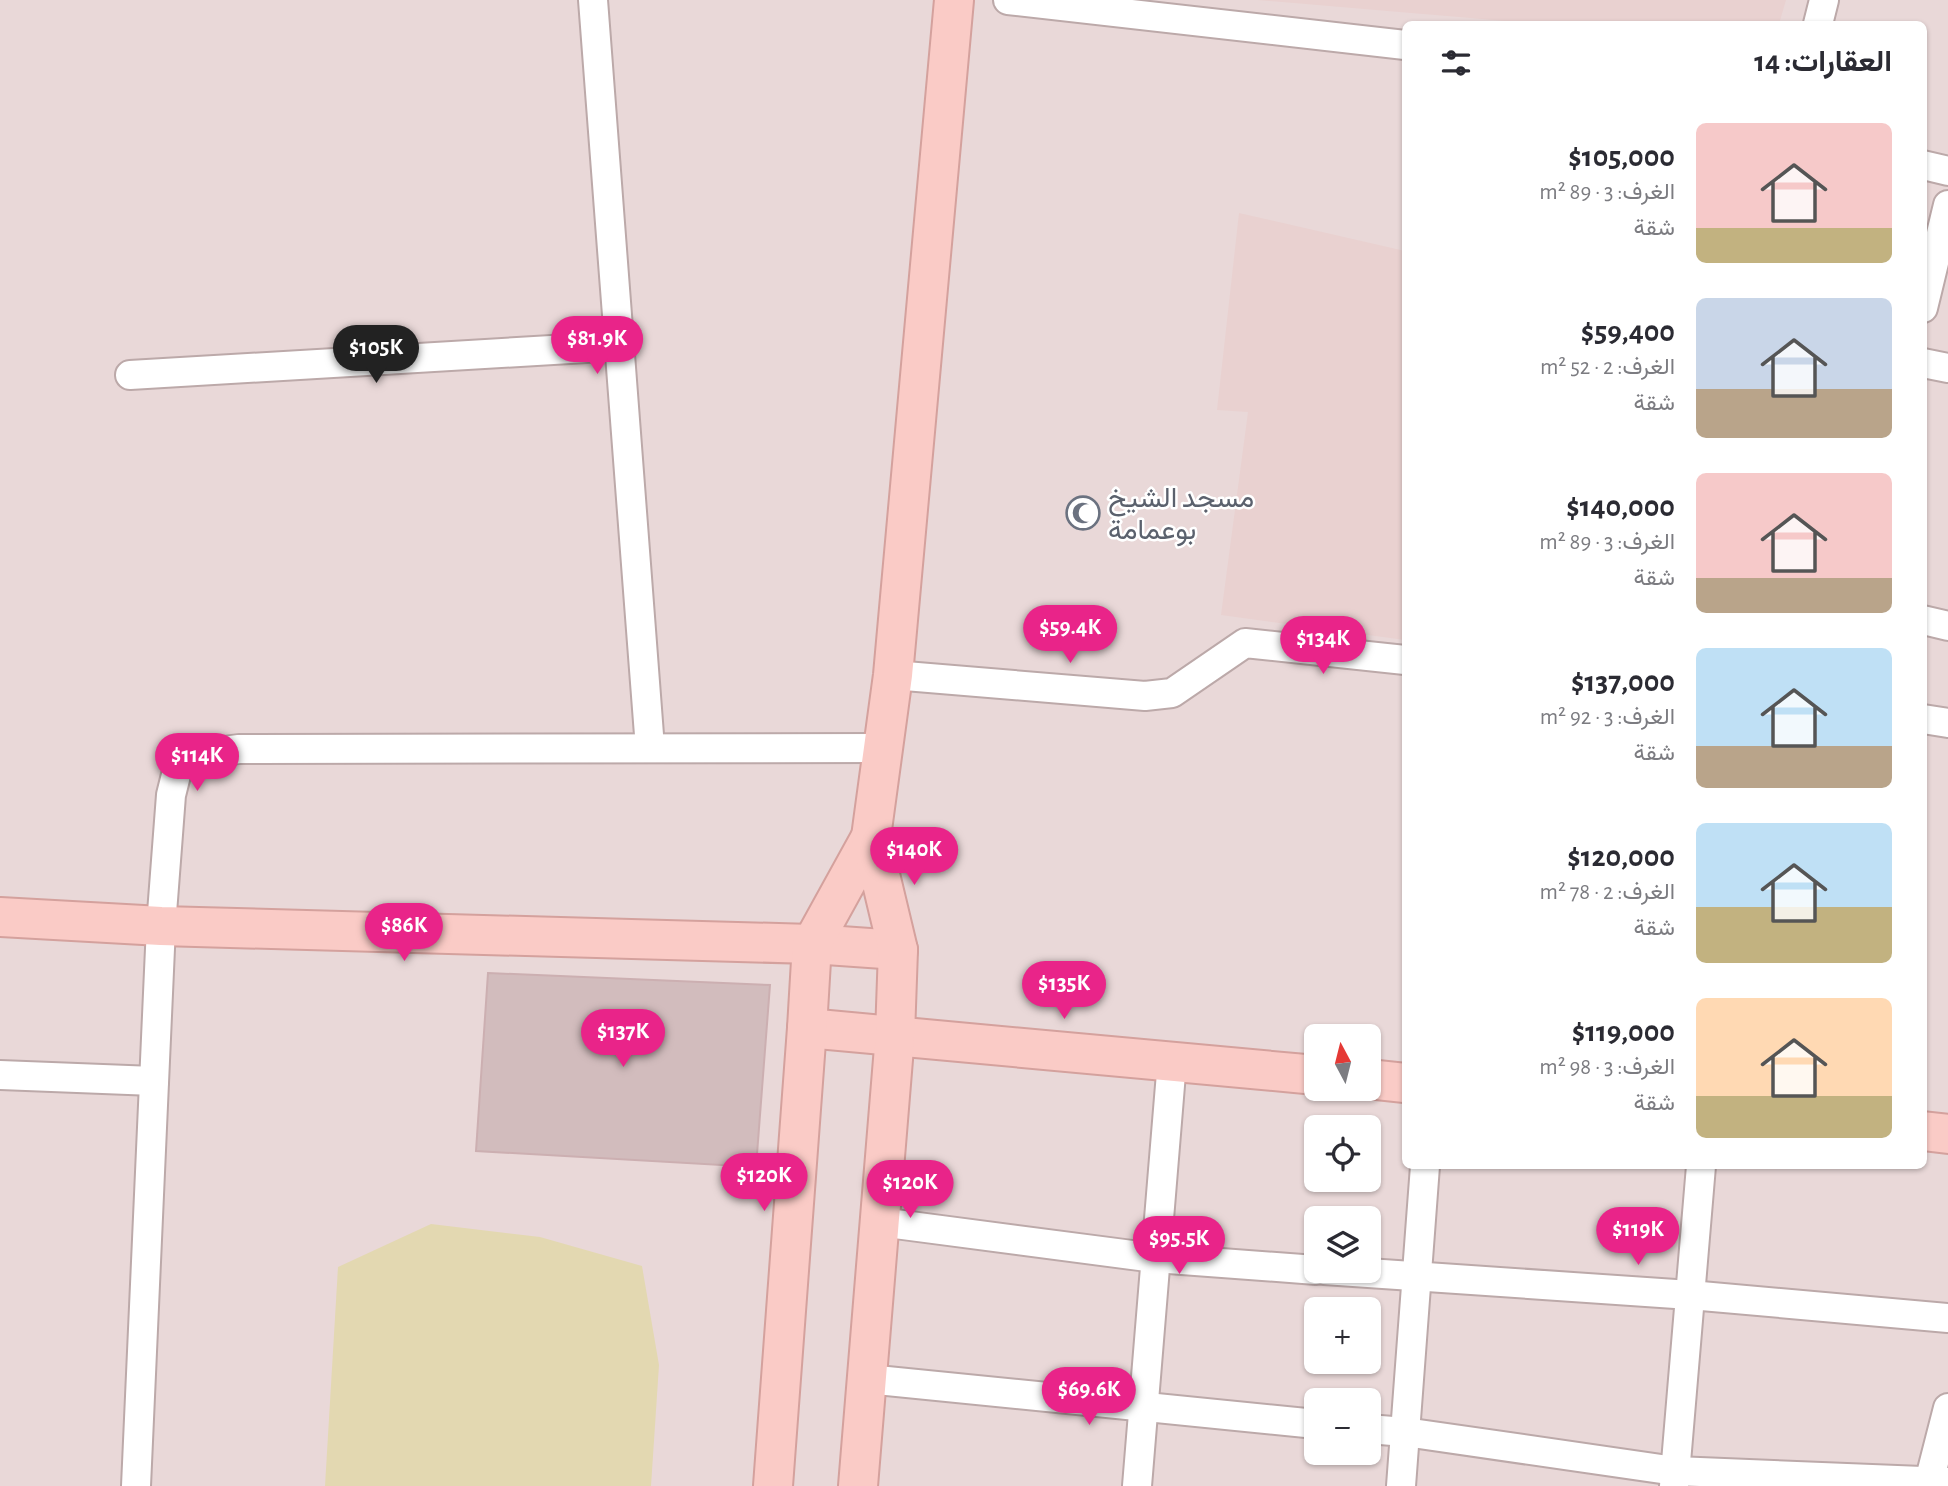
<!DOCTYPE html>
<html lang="ar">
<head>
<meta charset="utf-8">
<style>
	:root { --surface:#fff; --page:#f2f2f3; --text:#2b2b33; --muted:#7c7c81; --accent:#e92489 }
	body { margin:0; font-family:"Alegreya Sans",Vazirmatn,sans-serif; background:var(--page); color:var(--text); direction:rtl; height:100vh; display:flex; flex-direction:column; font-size:26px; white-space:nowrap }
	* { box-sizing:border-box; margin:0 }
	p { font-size:23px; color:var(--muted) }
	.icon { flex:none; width:38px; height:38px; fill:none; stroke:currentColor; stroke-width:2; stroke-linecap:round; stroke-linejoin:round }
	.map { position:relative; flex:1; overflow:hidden; direction:ltr }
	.sheet { position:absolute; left:1402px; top:21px; width:525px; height:1148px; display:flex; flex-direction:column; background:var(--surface); border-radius:10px; box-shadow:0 2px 5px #0004; direction:rtl }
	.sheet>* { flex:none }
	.needle { width:46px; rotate:353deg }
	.tools { position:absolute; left:1304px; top:1024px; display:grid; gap:14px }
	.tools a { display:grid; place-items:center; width:77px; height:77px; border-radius:10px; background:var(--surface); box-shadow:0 2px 5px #0004; font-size:35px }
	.price { position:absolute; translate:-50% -60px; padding:0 16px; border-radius:24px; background:var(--accent); color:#fff; font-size:23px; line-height:46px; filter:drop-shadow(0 2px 4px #0008) }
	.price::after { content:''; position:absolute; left:50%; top:42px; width:21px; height:16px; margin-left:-10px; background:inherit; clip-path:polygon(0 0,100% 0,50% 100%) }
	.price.active { background:#222; color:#fff }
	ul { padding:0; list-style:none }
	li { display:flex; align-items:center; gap:21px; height:175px; padding:0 35px }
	li span { display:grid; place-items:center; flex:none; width:196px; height:140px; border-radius:10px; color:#555 }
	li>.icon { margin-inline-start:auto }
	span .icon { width:84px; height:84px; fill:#fffc; stroke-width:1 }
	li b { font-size:30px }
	h2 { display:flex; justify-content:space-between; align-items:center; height:84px; padding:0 35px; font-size:30px }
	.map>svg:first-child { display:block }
	.residential { fill:#e9d8d8; fill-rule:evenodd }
	.education { fill:#e9d1d0 }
	.green { fill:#e3d8b1 }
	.building { fill:#d2bcbd; stroke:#ccafb1; stroke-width:2 }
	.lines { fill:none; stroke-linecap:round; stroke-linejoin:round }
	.street-casing { stroke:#bca9a9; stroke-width:32 }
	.secondary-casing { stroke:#d4a19d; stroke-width:42 }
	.street { stroke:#fff; stroke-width:28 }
	.secondary { stroke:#facbc6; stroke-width:38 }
	.labels { text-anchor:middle; stroke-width:5; stroke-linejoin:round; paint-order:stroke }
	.worship-label { font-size:28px; fill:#5b616d; stroke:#fff; text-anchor:start }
</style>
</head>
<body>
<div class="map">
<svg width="1948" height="1486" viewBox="0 0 1948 1486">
	<rect width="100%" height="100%" fill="#f1e6e5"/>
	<path class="residential" d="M 0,0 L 1948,0 L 1948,1486 L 0,1486 ZM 1405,24 L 1923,24 L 1923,1166 L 1405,1166 ZM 1316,1036 L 1368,1036 L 1368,1088 L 1316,1088 ZM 1316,1127 L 1368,1127 L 1368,1180 L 1316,1180 ZM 1316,1218 L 1368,1218 L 1368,1270 L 1316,1270 ZM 1316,1309 L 1368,1309 L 1368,1362 L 1316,1362 ZM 1316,1400 L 1368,1400 L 1368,1452 L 1316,1452 Z"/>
	<g class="education">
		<polygon points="1257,0 1786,0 1779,24 1540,24"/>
		<polygon points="1239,213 1405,251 1405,640 1221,615 1248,412 1217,410"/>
	</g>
	<polygon class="green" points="431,1224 540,1237 642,1266 659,1365 651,1486 325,1486 338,1267"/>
	<polygon class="building" points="488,973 770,985 756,1167 476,1151"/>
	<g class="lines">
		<defs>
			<g id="street">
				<polyline points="593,0 650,748"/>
				<polyline points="1008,0 1405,45"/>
				<polyline points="1818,24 1824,0"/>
				<polyline points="1923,165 1948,171"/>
				<polyline points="1923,308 1948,205"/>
				<polyline points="1923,363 1948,368"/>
				<polyline points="130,375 620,346"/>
				<polyline points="1923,620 1948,626"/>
				<polyline points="893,675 1145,696 1172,693 1245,643 1405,660"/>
				<polyline points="1923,719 1948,723"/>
				<polyline points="0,1075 154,1081"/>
				<polyline points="880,1222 1155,1258 1316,1270"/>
				<polyline points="1324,1270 1690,1295 1948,1318"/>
				<polyline points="867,1379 1316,1424"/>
				<polyline points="1368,1429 1405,1432 1675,1471 1948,1482"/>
				<polyline points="136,1486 161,926 171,795 178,767 201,754 239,749 883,748"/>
				<polyline points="1137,1486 1172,1061"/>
				<polyline points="1401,1486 1425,1166"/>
				<polyline points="1674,1486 1701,1166"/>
				<polyline points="1928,1486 1948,1408"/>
			</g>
			<g id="secondary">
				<polyline points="0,917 161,926 812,944 898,950"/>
				<polyline points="807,1028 1316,1075"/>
				<polyline points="1368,1079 1405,1083"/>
				<polyline points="1923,1131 1948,1134"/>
				<polyline points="773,1486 807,1028 812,944 871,837"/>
				<polyline points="858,1486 895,1035 898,950 871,837 893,675 954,0"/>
			</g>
		</defs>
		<use href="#street" class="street-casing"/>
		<use href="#secondary" class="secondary-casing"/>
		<use href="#street" class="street"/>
		<use href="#secondary" class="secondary"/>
	</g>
	<defs>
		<symbol id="mosque-ring" viewBox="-11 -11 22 22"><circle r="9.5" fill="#fff" stroke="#6b7280" stroke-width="1.5"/><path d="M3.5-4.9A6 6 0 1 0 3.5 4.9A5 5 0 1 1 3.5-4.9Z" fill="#6b7280"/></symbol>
	</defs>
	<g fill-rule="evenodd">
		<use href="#mosque-ring" x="1064" y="494" width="38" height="38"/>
	</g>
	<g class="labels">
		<g class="worship-label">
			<text x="1108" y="507">مسجد الشيخ<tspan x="1108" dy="32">بوعمامة</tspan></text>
		</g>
	</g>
</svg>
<div class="tools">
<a><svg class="needle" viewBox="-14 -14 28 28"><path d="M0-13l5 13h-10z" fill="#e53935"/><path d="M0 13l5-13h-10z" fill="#7c7c81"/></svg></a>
<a><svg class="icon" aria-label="locate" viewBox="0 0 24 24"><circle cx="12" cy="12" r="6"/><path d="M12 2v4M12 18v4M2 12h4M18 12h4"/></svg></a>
<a><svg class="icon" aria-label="layers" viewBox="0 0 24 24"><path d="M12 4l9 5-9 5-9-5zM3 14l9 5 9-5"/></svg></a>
<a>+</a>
<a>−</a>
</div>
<b class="price" style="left:597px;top:376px">$81.9K</b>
<b class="price active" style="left:376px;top:385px">$105K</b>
<b class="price" style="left:1070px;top:665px">$59.4K</b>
<b class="price" style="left:1323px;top:676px">$134K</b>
<b class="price" style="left:197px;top:793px">$114K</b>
<b class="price" style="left:914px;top:887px">$140K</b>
<b class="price" style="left:404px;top:963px">$86K</b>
<b class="price" style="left:1064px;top:1021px">$135K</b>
<b class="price" style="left:623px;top:1069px">$137K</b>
<b class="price" style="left:764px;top:1213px">$120K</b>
<b class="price" style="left:910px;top:1220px">$120K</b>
<b class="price" style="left:1638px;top:1267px">$119K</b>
<b class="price" style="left:1179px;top:1276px">$95.5K</b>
<b class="price" style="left:1089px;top:1427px">$69.6K</b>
<section class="sheet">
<h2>العقارات: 14<svg class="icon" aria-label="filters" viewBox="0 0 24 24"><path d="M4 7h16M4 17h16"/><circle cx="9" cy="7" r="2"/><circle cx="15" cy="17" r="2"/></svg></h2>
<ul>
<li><span style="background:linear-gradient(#f6c9c9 75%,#c2b280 0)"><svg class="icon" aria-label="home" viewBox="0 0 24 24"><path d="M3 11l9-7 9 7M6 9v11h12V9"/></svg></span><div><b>$105,000</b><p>الغرف: 3 · 89 m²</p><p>شقة</p></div></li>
<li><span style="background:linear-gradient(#c9d6e8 65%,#b9a48a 0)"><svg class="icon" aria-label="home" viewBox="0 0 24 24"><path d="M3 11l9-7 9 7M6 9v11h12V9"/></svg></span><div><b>$59,400</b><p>الغرف: 2 · 52 m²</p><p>شقة</p></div></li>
<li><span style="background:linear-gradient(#f6c9c9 75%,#b9a48a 0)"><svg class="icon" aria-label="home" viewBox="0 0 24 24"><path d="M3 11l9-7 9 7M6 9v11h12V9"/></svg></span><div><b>$140,000</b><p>الغرف: 3 · 89 m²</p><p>شقة</p></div></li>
<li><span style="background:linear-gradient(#bfe0f5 70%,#b9a48a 0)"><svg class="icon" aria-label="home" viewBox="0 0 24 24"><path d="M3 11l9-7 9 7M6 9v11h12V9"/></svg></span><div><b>$137,000</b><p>الغرف: 3 · 92 m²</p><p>شقة</p></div></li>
<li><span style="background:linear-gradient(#bfe0f5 60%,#c2b280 0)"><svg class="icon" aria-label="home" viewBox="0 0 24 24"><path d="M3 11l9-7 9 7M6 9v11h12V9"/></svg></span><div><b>$120,000</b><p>الغرف: 2 · 78 m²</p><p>شقة</p></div></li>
<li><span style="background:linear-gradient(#ffd9b3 70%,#c2b280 0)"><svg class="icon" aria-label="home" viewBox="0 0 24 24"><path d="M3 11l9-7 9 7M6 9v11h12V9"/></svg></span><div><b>$119,000</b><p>الغرف: 3 · 98 m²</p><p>شقة</p></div></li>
</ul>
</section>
</div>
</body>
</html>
